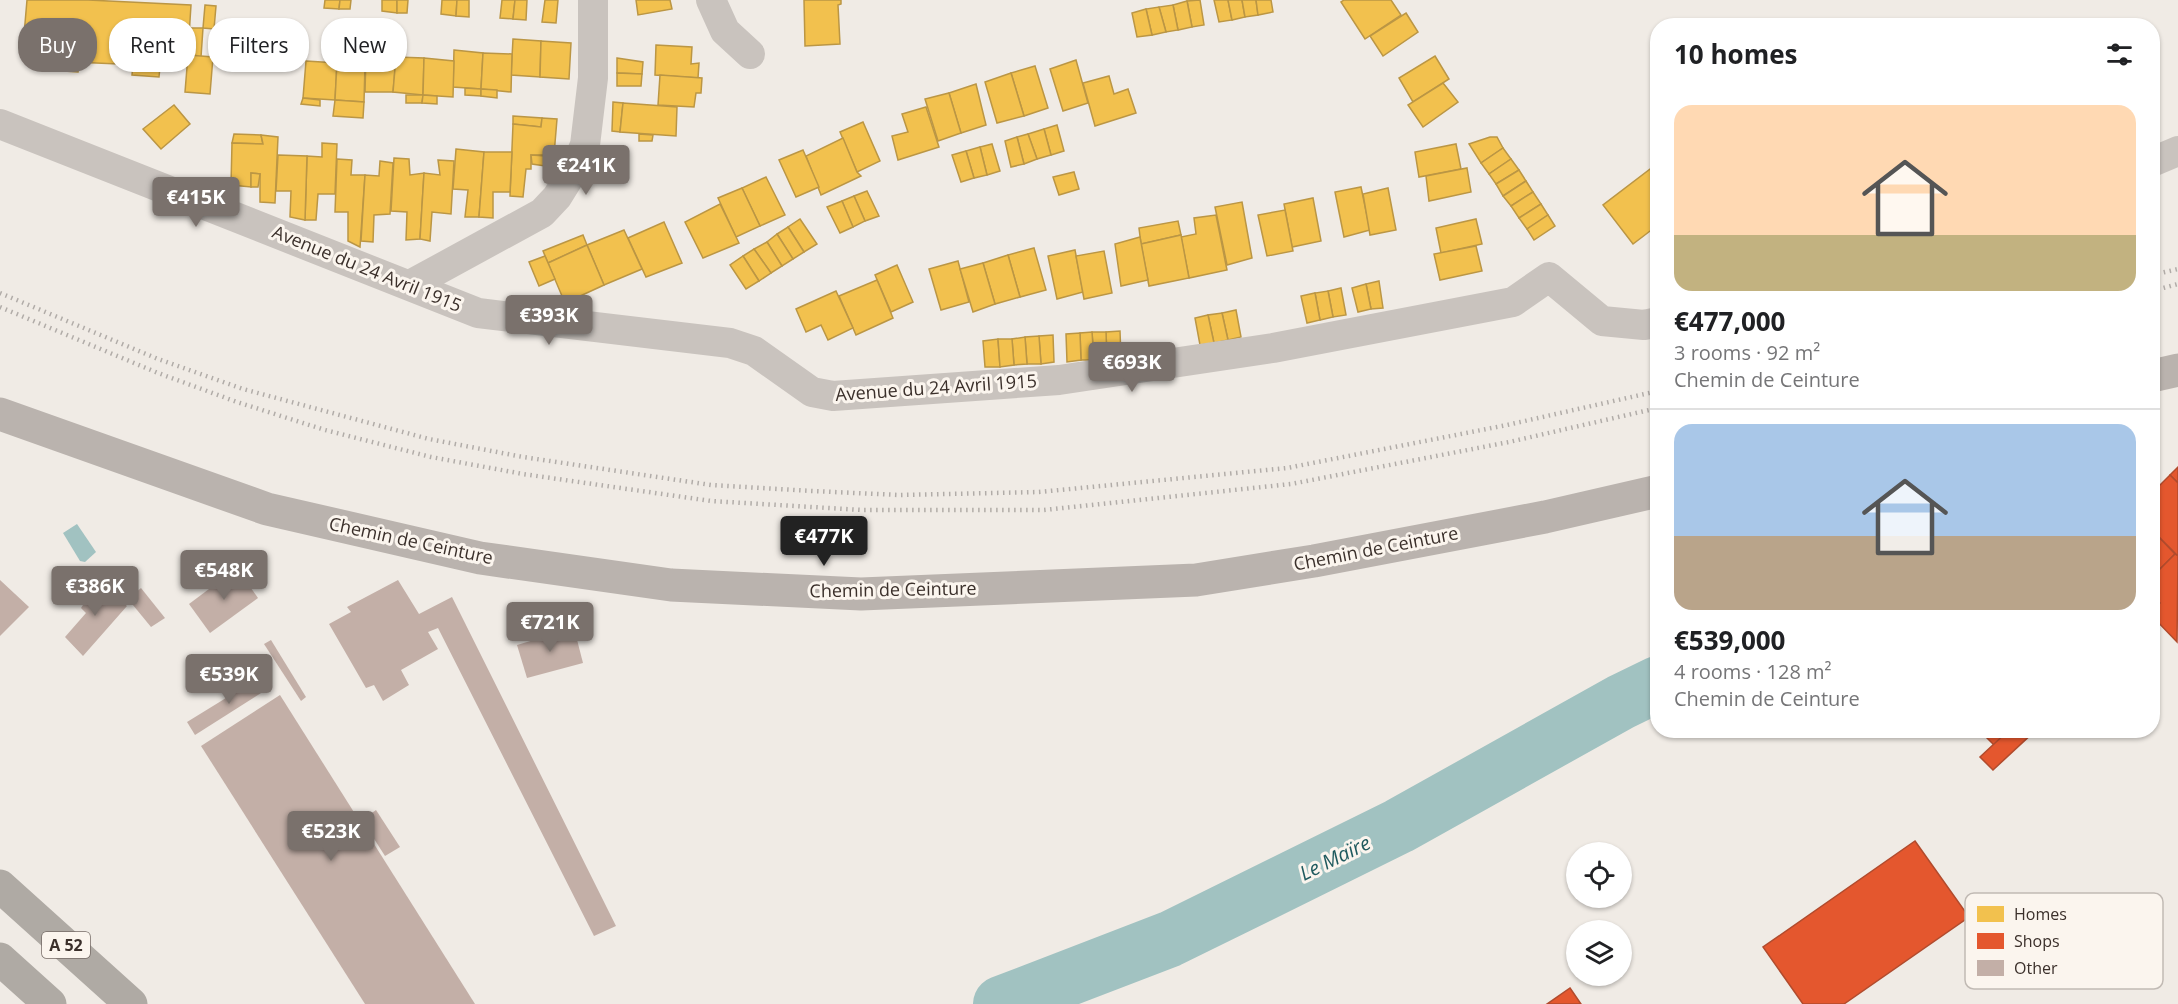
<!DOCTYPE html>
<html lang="en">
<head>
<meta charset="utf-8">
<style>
	:root { --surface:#fff; --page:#f6f6f6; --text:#202124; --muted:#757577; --line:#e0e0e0; --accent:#7a716c }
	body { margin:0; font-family:"Open Sans",sans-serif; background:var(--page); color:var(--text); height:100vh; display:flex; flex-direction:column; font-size:22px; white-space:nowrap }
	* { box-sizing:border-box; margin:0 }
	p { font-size:20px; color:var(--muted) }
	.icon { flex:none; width:33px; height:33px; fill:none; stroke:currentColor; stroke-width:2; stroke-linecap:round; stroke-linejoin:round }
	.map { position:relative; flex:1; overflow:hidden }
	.panel { position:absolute; left:1650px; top:18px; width:510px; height:720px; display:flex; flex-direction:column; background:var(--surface); border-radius:24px; box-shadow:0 2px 4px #0004 }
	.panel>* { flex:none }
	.guide { position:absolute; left:18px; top:18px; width:570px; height:54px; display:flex; gap:12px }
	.buttons { position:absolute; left:1566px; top:842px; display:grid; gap:12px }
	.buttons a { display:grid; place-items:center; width:66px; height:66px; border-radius:50%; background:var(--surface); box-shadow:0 2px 4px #0004; font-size:30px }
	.price { position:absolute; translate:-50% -51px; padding:0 14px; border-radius:6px; background:var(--accent); color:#fff; font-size:20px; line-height:39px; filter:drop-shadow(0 2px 3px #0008) }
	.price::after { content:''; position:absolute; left:50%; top:36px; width:18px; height:14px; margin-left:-9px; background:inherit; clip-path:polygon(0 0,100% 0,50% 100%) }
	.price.current { background:#222; color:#fff }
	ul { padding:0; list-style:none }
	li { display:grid; align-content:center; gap:12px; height:318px; padding:0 24px }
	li+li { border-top:2px solid var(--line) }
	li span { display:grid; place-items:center; height:186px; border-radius:18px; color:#555 }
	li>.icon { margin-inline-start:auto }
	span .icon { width:108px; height:108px; fill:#fffc; stroke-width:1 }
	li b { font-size:26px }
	h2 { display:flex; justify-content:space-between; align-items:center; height:72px; padding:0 24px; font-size:26px }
	.pill { padding:0 21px; border-radius:24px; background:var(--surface); box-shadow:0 2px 4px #0004; font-size:21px; line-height:54px }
	.pill.current { background:var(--accent); color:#fff }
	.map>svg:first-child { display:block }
	.water { fill:#a1c2c1 }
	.homes { fill:#f2c14e; stroke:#bb9644; stroke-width:1.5 }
	.shops { fill:#e4572e; stroke:#b14b2d; stroke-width:1.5 }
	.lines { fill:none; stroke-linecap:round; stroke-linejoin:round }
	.river { stroke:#a1c2c1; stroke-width:56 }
	.building { fill:#c3afa7 }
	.minor { stroke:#c9c3be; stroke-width:30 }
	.secondary { stroke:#bab3ae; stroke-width:33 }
	.motorway { stroke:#afaaa4; stroke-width:33 }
	.rail { stroke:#b1aca8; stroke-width:4.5; stroke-dasharray:1.5 4.5; stroke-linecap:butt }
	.labels { text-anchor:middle; stroke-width:6; stroke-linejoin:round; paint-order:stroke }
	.shield { fill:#fbf5ee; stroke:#756b66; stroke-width:1.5 }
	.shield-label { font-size:16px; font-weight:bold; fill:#3b302b }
	.street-label { font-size:18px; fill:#3b302b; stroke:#fbf5ee }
	.water-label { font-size:20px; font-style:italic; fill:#1f5a5e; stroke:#fbf5ee }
	.key { fill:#fbf5ee; stroke:#c1bab4; stroke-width:1.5 }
	.key-label { font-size:16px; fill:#3b302b }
</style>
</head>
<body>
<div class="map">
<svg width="2178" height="1004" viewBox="0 0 2178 1004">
	<rect width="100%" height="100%" fill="#f0ebe5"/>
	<polygon class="water" points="77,524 96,552 85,562 80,561 63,533"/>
	<g class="homes">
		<polygon points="27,0 88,0 191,5 187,67 50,61 22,58"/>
		<polygon points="325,0 340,0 339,9 324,8"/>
		<polygon points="340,0 351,0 350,9 339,9"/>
		<polygon points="382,0 397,0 397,13 382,11"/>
		<polygon points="397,0 408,0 407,13 397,13"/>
		<polygon points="442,0 457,0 456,16 441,14"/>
		<polygon points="457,0 469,0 469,17 456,16"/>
		<polygon points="502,0 515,0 513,19 500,18"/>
		<polygon points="515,0 527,0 526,20 513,19"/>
		<polygon points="545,0 558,0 556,23 542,22"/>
		<polygon points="636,0 670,0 672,9 638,15"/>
		<polygon points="804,0 841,0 841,4 838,5 840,44 805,46"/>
		<polygon points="1200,0 1204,25 1192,27 1187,1"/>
		<polygon points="1214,0 1228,0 1232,20 1219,22"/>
		<polygon points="1228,0 1242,0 1245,17 1232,20"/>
		<polygon points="1242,0 1256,0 1258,15 1245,17"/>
		<polygon points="1256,0 1271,0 1273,12 1258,15"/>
		<polygon points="1344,0 1391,0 1401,15 1365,39 1341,2"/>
		<polygon points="1187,1 1192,27 1178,30 1173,5"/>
		<polygon points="205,5 216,6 214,29 203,28"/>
		<polygon points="1173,5 1178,30 1166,32 1159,7"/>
		<polygon points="1159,7 1166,32 1152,35 1146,9"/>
		<polygon points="1146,9 1152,35 1137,37 1132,13"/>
		<polygon points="1406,13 1418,32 1383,56 1370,36"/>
		<polygon points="190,28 203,28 201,57 188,55"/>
		<polygon points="513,39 541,41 540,77 511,75"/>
		<polygon points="541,41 571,43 569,79 540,77"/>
		<polygon points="656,45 692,47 691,64 699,63 698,78 655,75"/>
		<polygon points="454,50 483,53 481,89 453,87"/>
		<polygon points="483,53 512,54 511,92 481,89"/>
		<polygon points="188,55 213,57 210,94 185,92"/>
		<polygon points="366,55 396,57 393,92 365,92"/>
		<polygon points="1435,56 1449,79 1413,102 1399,78"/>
		<polygon points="396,57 424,58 423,95 393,92"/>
		<polygon points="424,58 454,61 453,97 423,95"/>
		<polygon points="617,58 643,62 642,74 617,73"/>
		<polygon points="1076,60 1088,103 1063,111 1050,69"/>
		<polygon points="50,61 79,62 78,72 49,70"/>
		<polygon points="306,61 337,63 335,100 303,98"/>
		<polygon points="337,63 365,64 364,102 335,100"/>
		<polygon points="133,64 160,67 159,77 132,75"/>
		<polygon points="1035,66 1048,108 1024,116 1011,73"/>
		<polygon points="617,73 642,74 641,86 617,86"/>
		<polygon points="1011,73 1024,116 997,123 985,82"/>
		<polygon points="660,75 702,78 701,93 696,93 694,107 658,105"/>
		<polygon points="1109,76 1114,94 1128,89 1136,113 1095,126 1083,83"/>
		<polygon points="1443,83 1458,102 1423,127 1408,105"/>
		<polygon points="976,84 986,125 961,133 949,93"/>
		<polygon points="465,88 481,89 481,96 465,95"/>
		<polygon points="481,89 497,90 497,98 481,96"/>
		<polygon points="949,93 961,133 938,141 925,99"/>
		<polygon points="406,95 423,95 422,103 406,103"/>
		<polygon points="423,95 437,96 437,104 422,103"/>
		<polygon points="303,98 320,100 320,106 301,104"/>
		<polygon points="335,100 364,102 363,118 333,116"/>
		<polygon points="613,102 623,103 620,132 612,131"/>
		<polygon points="623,103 677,107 676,136 620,132"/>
		<polygon points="174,105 190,124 161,149 143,129"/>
		<polygon points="926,107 939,147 898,160 892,136 908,132 902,114"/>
		<polygon points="513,116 542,118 541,127 513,124"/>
		<polygon points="542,118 557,119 554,155 531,155 531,169 526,169 523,197 510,196 513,124 541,127"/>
		<polygon points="863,122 880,161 857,172 840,132"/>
		<polygon points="1057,125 1064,151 1051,155 1044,129"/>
		<polygon points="1044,129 1051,155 1037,159 1028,134"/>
		<polygon points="234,134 261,135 263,144 232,143"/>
		<polygon points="639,134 653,135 652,141 639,141"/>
		<polygon points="1028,134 1037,159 1024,164 1017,137"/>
		<polygon points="261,135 278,137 275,203 260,202 260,174 251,173 251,187 231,185 232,143 263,144"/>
		<polygon points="1017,137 1024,164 1011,167 1005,141"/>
		<polygon points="1490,137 1497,137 1503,148 1481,163 1469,144"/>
		<polygon points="843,138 857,172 861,176 821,195 806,156"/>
		<polygon points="322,143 337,144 335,194 318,194 316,220 305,220 307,156 322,157"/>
		<polygon points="992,144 1000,171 987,175 980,147"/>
		<polygon points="1456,144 1461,169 1419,177 1415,152"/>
		<polygon points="980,147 987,175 974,178 966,151"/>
		<polygon points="604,148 628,150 627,163 604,160"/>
		<polygon points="1503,148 1511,159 1489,174 1481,163"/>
		<polygon points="456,149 484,152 479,217 465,217 468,190 453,189"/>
		<polygon points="803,150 819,187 796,197 779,160"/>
		<polygon points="966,151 974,178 961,182 952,155"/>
		<polygon points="484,152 512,152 510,192 493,192 493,218 479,217"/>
		<polygon points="278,155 307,156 305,220 290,217 291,191 276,191"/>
		<polygon points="531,155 546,156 545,166 532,164"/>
		<polygon points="394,158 409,159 410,175 424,173 420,239 406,240 407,212 391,211"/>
		<polygon points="337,159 352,160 351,175 365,175 360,247 348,241 348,212 335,212"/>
		<polygon points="1511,159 1519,170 1496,184 1489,174"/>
		<polygon points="438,160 454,161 451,214 432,212 430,241 420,239 424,173 440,175"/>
		<polygon points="380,161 393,163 390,214 374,215 373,242 361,241 365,175 379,176"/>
		<polygon points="1658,163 1658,225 1633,244 1603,205"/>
		<polygon points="1467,168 1471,192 1429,201 1426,176"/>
		<polygon points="1519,170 1526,181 1503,196 1496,184"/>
		<polygon points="1074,172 1079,189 1059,195 1053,177"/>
		<polygon points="251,173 260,174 258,187 251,187"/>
		<polygon points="766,177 785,215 760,226 742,188"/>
		<polygon points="1526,181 1533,192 1511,206 1503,196"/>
		<polygon points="1361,187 1370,230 1344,237 1335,192"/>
		<polygon points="742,188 760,226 736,237 718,198"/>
		<polygon points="1388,188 1396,230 1370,235 1363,194"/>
		<polygon points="867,191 879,216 865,221 854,196"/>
		<polygon points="1533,192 1541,204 1519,218 1511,206"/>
		<polygon points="854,196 865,221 853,227 842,201"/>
		<polygon points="1313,198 1321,241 1292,247 1284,204"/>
		<polygon points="842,201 853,227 840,233 827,207"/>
		<polygon points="1242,202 1252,258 1227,265 1215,207"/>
		<polygon points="720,204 739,243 703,258 685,222"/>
		<polygon points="1541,204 1548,215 1527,229 1519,218"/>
		<polygon points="1285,210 1293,251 1267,256 1258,215"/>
		<polygon points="1216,215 1227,270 1189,278 1181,237 1196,234 1194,218"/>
		<polygon points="1548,215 1555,226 1534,240 1527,229"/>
		<polygon points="800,219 817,244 804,252 788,227"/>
		<polygon points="1476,219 1482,244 1441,253 1436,228"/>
		<polygon points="1178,221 1181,235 1141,244 1139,228"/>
		<polygon points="664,222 682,263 646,277 628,238"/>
		<polygon points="788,227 804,252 793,259 777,234"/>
		<polygon points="624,230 642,269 604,285 587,245"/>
		<polygon points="777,234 793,259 782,266 767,242"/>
		<polygon points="583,235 587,245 548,263 543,251"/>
		<polygon points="1181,235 1189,278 1149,286 1141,244"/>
		<polygon points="1140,237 1148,280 1121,286 1115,244"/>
		<polygon points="767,242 782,266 771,273 754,249"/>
		<polygon points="587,245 604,285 565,303 548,263"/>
		<polygon points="1476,246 1482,271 1440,280 1434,254"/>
		<polygon points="1034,248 1046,290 1020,297 1008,255"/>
		<polygon points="754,249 771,273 759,281 743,256"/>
		<polygon points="1075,250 1083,292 1057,299 1048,256"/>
		<polygon points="1104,251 1112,293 1084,299 1076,256"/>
		<polygon points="1008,255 1020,297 995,304 983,263"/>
		<polygon points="545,256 555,279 539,286 529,262"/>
		<polygon points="743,256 759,281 746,289 730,265"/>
		<polygon points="958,261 969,302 941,310 929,269"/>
		<polygon points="983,263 995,304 973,312 960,269"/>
		<polygon points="897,265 913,302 891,312 875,275"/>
		<polygon points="877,280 893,318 856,335 839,296"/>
		<polygon points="1379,281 1383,308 1371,309 1366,284"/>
		<polygon points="1366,284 1371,309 1358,312 1352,288"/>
		<polygon points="1341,288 1346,315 1333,317 1328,291"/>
		<polygon points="836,291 853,328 828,340 821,325 806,332 796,309"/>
		<polygon points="1328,291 1333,317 1320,320 1315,293"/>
		<polygon points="1315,293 1320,320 1307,323 1301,296"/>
		<polygon points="1236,310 1241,337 1228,340 1222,313"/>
		<polygon points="1222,313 1228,340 1214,343 1208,315"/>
		<polygon points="1208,315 1214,343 1200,345 1195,318"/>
		<polygon points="1120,331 1121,358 1107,359 1106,332"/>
		<polygon points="1092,332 1106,332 1107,359 1094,360"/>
		<polygon points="1092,332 1094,360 1081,360 1080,333"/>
		<polygon points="1080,333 1081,360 1067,362 1066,334"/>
		<polygon points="1053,335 1054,362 1041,364 1039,336"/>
		<polygon points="1039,336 1041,364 1027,364 1025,337"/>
		<polygon points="1025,337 1027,364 1014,365 1012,339"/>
		<polygon points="998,339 1000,367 985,367 983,341"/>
		<polygon points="998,339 1012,339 1014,365 1000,367"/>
	</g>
	<g class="shops">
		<polygon points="2178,467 2178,483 2170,475"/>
		<polygon points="2170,475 2178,483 2178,556 2152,530 2152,493"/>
		<polygon points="2152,530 2175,554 2152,577"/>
		<polygon points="2175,554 2178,556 2177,642 2152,616 2152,611 2160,603 2152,594 2152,577"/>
		<polygon points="1979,730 2009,730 1994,745"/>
		<polygon points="2009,730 2036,730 1993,770 1980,757"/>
		<polygon points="1915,841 1969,917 1844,1004 1803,1004 1763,947"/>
		<polygon points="1570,988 1581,1004 1547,1004"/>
	</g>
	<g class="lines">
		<polyline class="river" points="1001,1004 1170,939 1399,826 1621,702 1658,684"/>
	</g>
	<g class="building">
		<polygon points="237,568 258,598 210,633 189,604"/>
		<polygon points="97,579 127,606 83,656 65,637 86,613 81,608 85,602 80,596"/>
		<polygon points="0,580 29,607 0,636"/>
		<polygon points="398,580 419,614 452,597 616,926 594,936 438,628 428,632 438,649 401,670 409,685 383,701 374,685 366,688 329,624 351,612 347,607"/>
		<polygon points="141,588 165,618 151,627 128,599"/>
		<polygon points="574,628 583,663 527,678 517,645"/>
		<polygon points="271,640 306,697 301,701 264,644"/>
		<polygon points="265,674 272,686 195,735 187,722"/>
		<polygon points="280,695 475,1004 365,1004 201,746"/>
		<polygon points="376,810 400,847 385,856 362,820"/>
	</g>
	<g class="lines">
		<g class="minor">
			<polyline points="711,0 725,31 750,54"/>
			<polyline points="0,124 478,313 730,343 754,351 812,392 833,396 1059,380 1273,348 1513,302 1549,277 1602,321 1644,325 1658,322"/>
			<polyline points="2152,162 2178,151"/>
			<polyline points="410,285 542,213 557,197 575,168 585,145 593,78 593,0"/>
		</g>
		<g class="secondary">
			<polyline points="2152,376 2178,370"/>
			<polyline points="0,414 267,509 480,558 671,585 861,594 1196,580 1314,561 1545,517 1658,491"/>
		</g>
		<g class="motorway">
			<polyline points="0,886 131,1004"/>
			<polyline points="0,959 50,1004"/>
		</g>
		<g class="rail">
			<polyline points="2152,275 2178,269"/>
			<polyline points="2152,291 2178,284"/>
			<polyline points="0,293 158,359 243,389 429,439 523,457 711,485 812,491 899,495 1039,492 1287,468 1507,425 1658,391"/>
			<polyline points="0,307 158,373 237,402 325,430 431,457 523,474 711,501 862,510 1044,510 1291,484 1509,442 1658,408"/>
		</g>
	</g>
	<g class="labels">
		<rect class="shield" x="42" y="932" width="48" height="26" rx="4.5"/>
		<g class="shield-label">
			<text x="66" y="951">A 52</text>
		</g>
		<g class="street-label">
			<text transform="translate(367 269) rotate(22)" y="6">Avenue du 24 Avril 1915</text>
			<text transform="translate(936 388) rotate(-4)" y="6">Avenue du 24 Avril 1915</text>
			<text transform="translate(411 541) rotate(12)" y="6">Chemin de Ceinture</text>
			<text transform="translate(1376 549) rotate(-11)" y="6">Chemin de Ceinture</text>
			<text transform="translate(893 590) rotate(-1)" y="6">Chemin de Ceinture</text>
		</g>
		<g class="water-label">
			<text transform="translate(1335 858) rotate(-26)" y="7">Le Maïre</text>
		</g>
	</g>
	<rect x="1965" y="893" width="198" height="96" rx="9" class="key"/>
	<rect x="1977" y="906" width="27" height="16" fill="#f2c14e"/>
	<rect x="1977" y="933" width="27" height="16" fill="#e4572e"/>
	<rect x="1977" y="960" width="27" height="16" fill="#c3afa7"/>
	<g class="key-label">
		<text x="2014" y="920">Homes</text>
		<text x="2014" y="947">Shops</text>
		<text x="2014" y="974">Other</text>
	</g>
</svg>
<div class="buttons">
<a><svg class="icon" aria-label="locate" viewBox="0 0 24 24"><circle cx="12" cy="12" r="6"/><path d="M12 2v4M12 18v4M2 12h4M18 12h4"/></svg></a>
<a><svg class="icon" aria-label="layers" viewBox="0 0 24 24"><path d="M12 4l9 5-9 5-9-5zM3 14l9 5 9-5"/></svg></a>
</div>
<b class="price" style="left:586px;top:196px">€241K</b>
<b class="price" style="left:196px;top:228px">€415K</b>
<b class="price" style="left:549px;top:346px">€393K</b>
<b class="price" style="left:1132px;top:393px">€693K</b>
<b class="price current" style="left:824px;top:567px">€477K</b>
<b class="price" style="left:224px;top:601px">€548K</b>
<b class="price" style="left:95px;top:617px">€386K</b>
<b class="price" style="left:550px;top:653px">€721K</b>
<b class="price" style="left:229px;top:705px">€539K</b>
<b class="price" style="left:331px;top:862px">€523K</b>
<div class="guide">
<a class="pill current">Buy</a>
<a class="pill">Rent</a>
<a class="pill">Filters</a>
<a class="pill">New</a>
</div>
<section class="panel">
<h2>10 homes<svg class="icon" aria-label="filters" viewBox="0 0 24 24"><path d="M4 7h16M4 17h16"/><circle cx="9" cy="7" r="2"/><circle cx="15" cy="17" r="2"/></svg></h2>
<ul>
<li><span style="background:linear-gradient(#ffd9b3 70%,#c2b280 0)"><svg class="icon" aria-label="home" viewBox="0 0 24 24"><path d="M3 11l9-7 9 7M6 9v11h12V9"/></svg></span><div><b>€477,000</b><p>3 rooms · 92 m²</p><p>Chemin de Ceinture</p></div></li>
<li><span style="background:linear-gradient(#a9c7e8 60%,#b9a48a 0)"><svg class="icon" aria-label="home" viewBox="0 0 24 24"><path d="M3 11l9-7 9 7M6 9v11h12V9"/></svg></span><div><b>€539,000</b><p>4 rooms · 128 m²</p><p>Chemin de Ceinture</p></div></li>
</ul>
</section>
</div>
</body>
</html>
